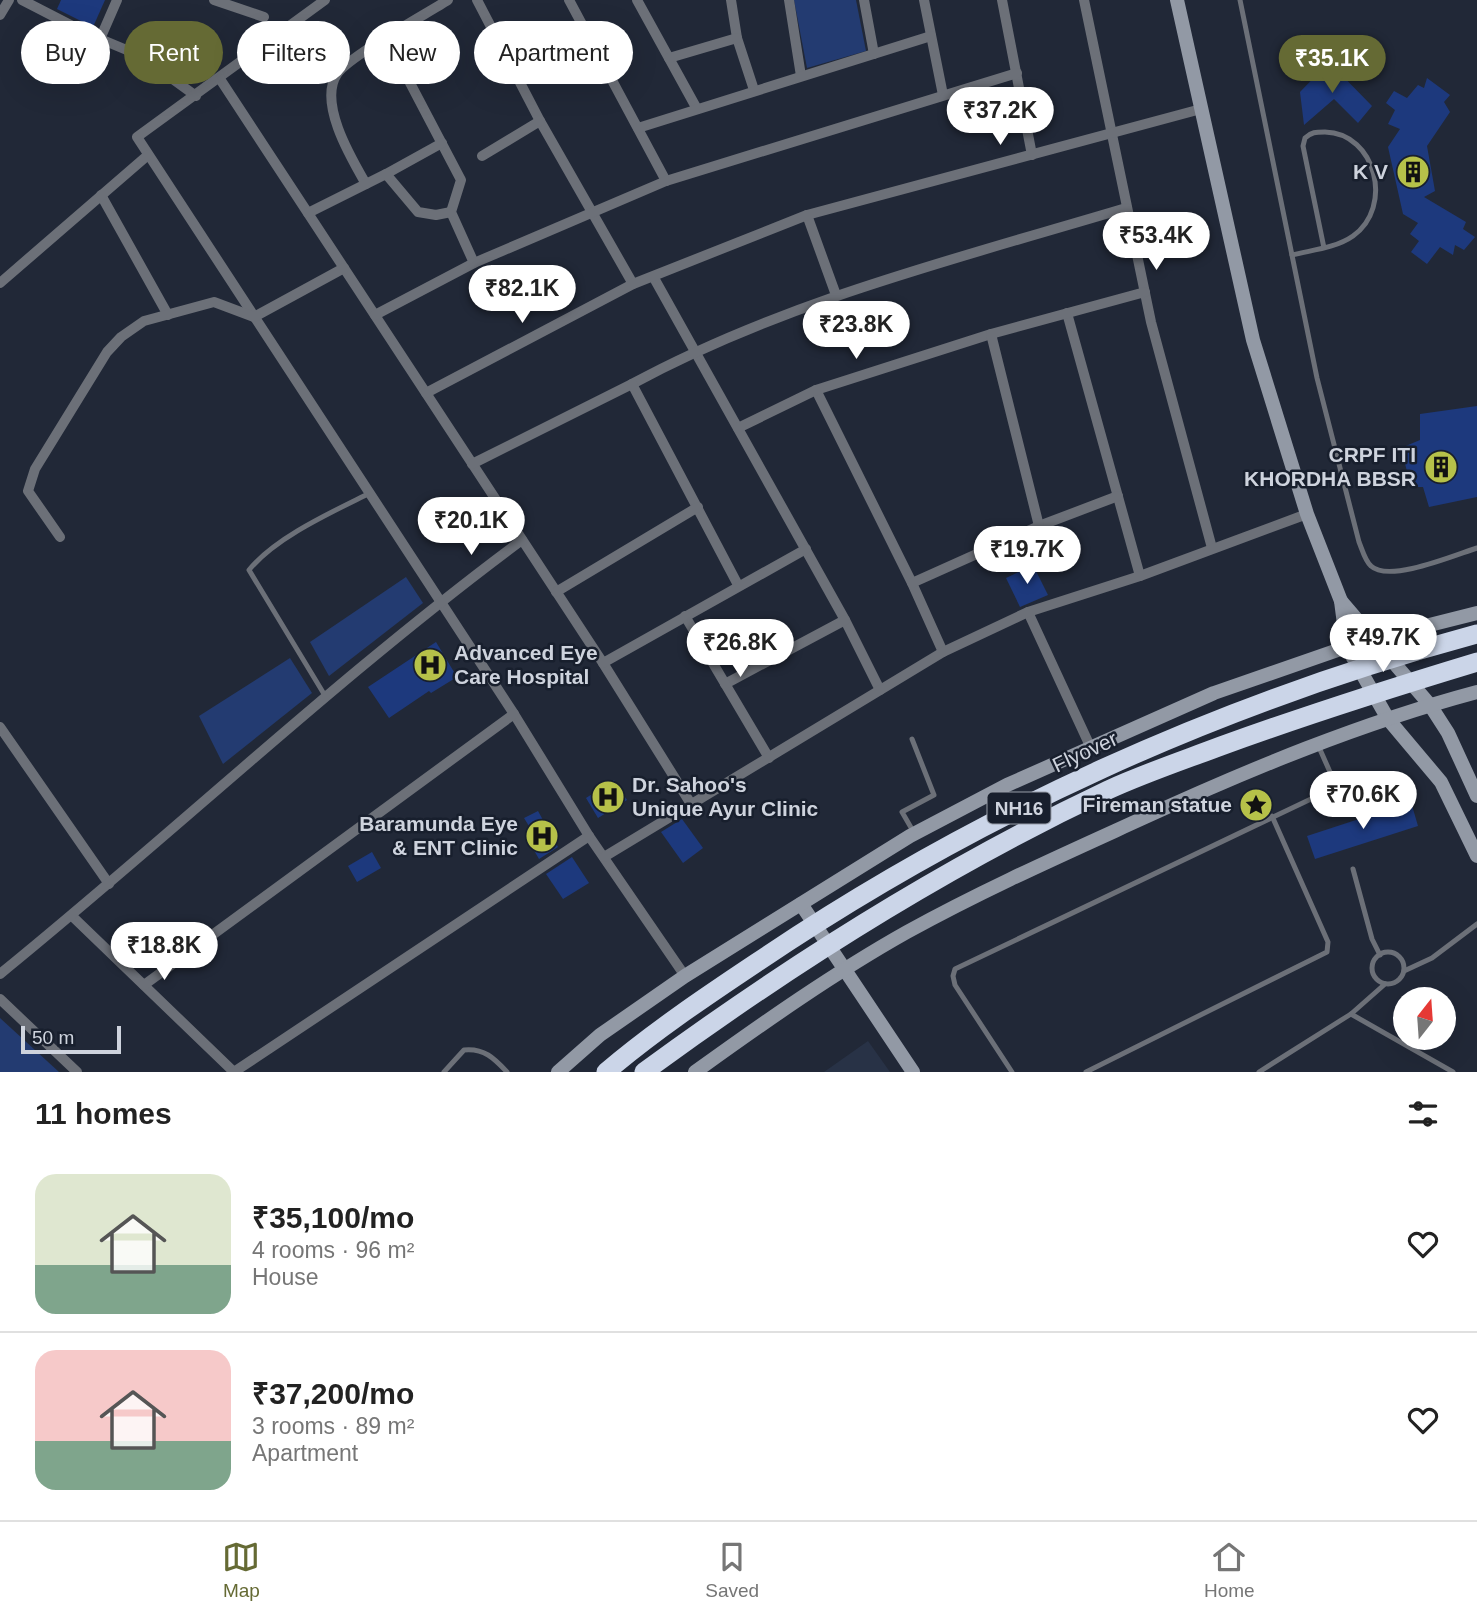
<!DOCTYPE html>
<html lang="en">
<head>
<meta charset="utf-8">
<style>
	:root { --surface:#fff; --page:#f2f2f2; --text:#222; --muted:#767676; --line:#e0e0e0; --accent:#656a34 }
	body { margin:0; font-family:Arial,sans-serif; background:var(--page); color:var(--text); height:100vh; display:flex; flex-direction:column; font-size:26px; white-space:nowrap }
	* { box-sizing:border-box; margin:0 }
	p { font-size:23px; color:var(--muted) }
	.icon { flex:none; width:38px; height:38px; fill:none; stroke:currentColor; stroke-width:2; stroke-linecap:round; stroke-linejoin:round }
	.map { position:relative; height:1072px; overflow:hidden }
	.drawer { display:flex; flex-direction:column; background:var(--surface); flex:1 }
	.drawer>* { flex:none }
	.banner { position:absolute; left:21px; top:21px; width:700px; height:63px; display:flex; gap:14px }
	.needle { width:46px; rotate:17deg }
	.controls { position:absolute; left:1393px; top:987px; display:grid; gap:14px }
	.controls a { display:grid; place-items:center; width:63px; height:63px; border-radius:50%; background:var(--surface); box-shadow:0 7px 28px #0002; font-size:35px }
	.scale { position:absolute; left:21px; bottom:18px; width:100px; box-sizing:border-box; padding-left:7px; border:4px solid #ced3dd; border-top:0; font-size:19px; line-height:24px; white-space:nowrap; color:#ced3dd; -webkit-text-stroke:5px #181f2d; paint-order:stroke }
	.price { position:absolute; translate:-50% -60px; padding:0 16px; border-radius:24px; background:#fff; color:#222; font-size:23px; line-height:46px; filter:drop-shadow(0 2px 4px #0008) }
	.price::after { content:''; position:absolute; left:50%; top:42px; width:21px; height:16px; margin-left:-10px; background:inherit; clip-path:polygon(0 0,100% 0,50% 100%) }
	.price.selected { background:var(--accent); color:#fff }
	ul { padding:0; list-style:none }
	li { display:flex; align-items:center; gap:21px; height:175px; padding:0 35px }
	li+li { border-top:2px solid var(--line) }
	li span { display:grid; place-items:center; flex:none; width:196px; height:140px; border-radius:21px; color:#555 }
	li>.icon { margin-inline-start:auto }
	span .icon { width:84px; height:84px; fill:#fffc; stroke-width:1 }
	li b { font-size:30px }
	h2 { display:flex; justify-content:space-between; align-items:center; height:84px; padding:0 35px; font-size:30px }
	.pill { padding:0 24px; border-radius:32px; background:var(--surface); box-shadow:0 7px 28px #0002; font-size:24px; line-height:63px }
	.pill.selected { background:var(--accent); color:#fff }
	.menu { display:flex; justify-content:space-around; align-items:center; height:98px; border-top:2px solid var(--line); background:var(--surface); font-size:19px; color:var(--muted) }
	.menu a { display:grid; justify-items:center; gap:4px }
	.menu .selected { color:var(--accent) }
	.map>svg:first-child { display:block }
	.built { fill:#283246 }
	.green { fill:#233b71 }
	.building { fill:#1d397d }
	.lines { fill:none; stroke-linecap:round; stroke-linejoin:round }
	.lane { stroke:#6c7078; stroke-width:5 }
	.street { stroke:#6c7078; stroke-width:10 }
	.secondary { stroke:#9299a5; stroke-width:14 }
	.highway-bridge { stroke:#cbd5e8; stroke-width:19 }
	.labels { text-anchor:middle; stroke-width:5; stroke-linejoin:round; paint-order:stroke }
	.shield { fill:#181f2d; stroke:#979da8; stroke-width:2 }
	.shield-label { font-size:19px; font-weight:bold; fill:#ced3dd }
	.poi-label { font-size:21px; font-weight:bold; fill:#ced3dd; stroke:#181f2d; text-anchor:end }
	.street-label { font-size:21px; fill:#ced3dd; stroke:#181f2d }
</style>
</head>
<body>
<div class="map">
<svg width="1477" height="1072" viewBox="0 0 1477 1072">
	<rect width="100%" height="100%" fill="#212837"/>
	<polygon class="built" points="868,1041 890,1072 824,1072"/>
	<g class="green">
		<polygon points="794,0 856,0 866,51 807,68"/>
		<polygon points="406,577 423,603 329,676 310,642"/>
		<polygon points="290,658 312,693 223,764 199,716"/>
		<polygon points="0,1018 59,1072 0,1072"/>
	</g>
	<g class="building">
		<polygon points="61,0 105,0 93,27 57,9"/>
		<polygon points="1329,62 1372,106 1358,123 1334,99 1304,125 1300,92"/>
		<polygon points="1427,78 1450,95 1444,102 1450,112 1427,146 1435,191 1424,197 1466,222 1463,229 1475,237 1464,250 1455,245 1453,255 1440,247 1427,264 1411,252 1419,241 1410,234 1418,223 1403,214 1388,147 1400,129 1388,124 1395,110 1386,103 1394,91 1407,98 1418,85 1424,88"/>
		<polygon points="1477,406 1477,497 1429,507 1423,487 1411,487 1401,448 1420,440 1420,414"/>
		<polygon points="1033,565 1048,595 1020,607 1006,578"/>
		<polygon points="436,642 457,677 431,693 429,691 389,718 368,687"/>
		<polygon points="614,780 627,800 598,818 586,798"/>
		<polygon points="1411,802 1418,826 1315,859 1307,836"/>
		<polygon points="538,811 558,847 539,859 525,835 532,831 524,818"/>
		<polygon points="682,819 703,848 683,863 661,832"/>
		<polygon points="372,852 381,868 357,882 348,866"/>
		<polygon points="572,857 589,883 563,899 546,874"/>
	</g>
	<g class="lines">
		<g class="lane">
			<path d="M 1240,0 L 1317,378 L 1359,542 C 1362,549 1365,561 1371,566 C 1389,583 1455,555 1477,548"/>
			<path d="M 1292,255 C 1312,250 1336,248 1353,236 C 1394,207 1376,133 1325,132 C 1316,132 1311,132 1305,138 L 1303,146 L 1324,248"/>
			<path d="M 324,694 L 249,570 C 276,537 332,512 370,493"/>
			<polyline points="912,739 934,795 902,812 913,831"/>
			<polyline points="1353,869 1372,939 1380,955"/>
			<circle cx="1388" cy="968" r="16"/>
			<polyline points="1404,971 1432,958 1477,924"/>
			<polyline points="1351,1014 1453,1072"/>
			<path d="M 444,1072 L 464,1050 C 484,1048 494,1058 507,1072"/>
			<polyline points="1012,1072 955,985 953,976 955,969 1311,799 1330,780 1330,772 1318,745"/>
			<polyline points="1086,1072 1327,952 1328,942 1272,816"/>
			<polyline points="1259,1072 1351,1014 1385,984"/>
		</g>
		<g class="street">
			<polyline points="22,0 86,33 141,56 196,96"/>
			<polyline points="214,0 264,17"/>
			<polyline points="325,0 137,137 514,714 589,836 685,976"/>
			<polyline points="477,0 540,121 633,284"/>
			<polyline points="569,0 666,181"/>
			<polyline points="637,0 697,109"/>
			<polyline points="731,0 737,38 754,90"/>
			<polyline points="789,0 801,76"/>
			<polyline points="864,0 874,54"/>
			<polyline points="924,0 943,95"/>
			<polyline points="1002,0 1032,155"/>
			<polyline points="1084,0 1151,322 1212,548"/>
			<polyline points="0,15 9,0"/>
			<polyline points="100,39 117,0"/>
			<polyline points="387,39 461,180 451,212 474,263"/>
			<polyline points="669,58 737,38"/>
			<polyline points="220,79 603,663 691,804"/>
			<polyline points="638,128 931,36"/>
			<polyline points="482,156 540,121"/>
			<polyline points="386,174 442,143"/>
			<path d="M 366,184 C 351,158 318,103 337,74 C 348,57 426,14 448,0"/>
			<polyline points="101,195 168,315"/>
			<polyline points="308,213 386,174 418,212 436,215 451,212"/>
			<polyline points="807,215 836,295"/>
			<polyline points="654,278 845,620 880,690"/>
			<polyline points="0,283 148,155"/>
			<polyline points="1067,313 1140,576"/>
			<polyline points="375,315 474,263 666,181 1017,73"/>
			<path d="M 632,384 C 785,301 959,258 1126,208"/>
			<polyline points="816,390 912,583 943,652"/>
			<polyline points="426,393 633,284 807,215 1201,109"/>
			<polyline points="738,428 816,390 991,334"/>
			<polyline points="472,464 632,384 738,585"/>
			<polyline points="1039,526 1118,496"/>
			<polyline points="60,537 28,491 35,469 107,352 121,337 144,321 214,302 254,317 344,268"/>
			<polyline points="912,583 1039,526 991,334 1145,292"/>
			<polyline points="556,592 698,507"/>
			<polyline points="1028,612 1090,746"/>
			<polyline points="685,616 769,758"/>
			<polyline points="603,663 806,549"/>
			<polyline points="725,684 845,620"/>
			<polyline points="0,727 109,884"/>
			<polyline points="604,857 943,652 1028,612 1140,576 1307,514"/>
			<polyline points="72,916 234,1072"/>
			<path d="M 0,974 C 176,831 340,675 522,540"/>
			<polyline points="144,985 514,714"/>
			<polyline points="0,999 77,1072"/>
			<polyline points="234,1072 589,836"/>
		</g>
		<g class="secondary">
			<polyline points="1177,0 1253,340 1307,514 1341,601 1347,647 1388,719 1441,782 1477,856"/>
			<polyline points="1341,601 1430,705 1448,733 1477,796"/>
			<polyline points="801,904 913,1072"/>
			<polyline points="558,1072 600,1035 685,976 910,836 1007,785 1214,693 1358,643 1477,613"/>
			<path d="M 695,1072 C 763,1023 834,973 907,932 C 983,890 1062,855 1141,819 C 1250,769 1361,723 1477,692"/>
		</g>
		<g class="highway-bridge">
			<path d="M 606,1072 C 653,1032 705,997 756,963 C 976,814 1221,703 1477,634"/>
			<path d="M 644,1072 C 791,964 943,868 1108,790 C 1145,773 1184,760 1221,746 C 1306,715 1391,688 1477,662"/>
		</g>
	</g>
	<defs>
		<symbol id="building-disc" viewBox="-11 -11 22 22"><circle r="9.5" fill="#b6c149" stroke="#181f2d"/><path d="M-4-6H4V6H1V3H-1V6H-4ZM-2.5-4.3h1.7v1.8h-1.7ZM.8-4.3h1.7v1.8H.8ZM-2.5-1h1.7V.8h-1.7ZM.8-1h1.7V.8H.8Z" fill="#111"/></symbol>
		<symbol id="hospital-disc" viewBox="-11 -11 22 22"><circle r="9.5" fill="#b6c149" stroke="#181f2d"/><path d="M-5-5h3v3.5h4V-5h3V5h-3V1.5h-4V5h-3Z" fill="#111"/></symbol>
		<symbol id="sight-disc" viewBox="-11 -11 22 22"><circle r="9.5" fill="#b6c149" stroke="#181f2d"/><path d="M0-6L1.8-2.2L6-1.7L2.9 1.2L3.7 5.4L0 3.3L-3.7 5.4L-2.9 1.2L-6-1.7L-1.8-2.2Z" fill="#111"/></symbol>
	</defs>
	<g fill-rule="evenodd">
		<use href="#building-disc" x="1394" y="153" width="38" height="38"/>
		<use href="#building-disc" x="1422" y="448" width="38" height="38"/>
		<use href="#hospital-disc" x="411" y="646" width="38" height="38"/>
		<use href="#hospital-disc" x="589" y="778" width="38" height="38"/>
		<use href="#sight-disc" x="1237" y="786" width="38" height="38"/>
		<use href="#hospital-disc" x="523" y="817" width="38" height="38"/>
	</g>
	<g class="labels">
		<rect class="shield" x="987.5" y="792.5" width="63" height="31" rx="5"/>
		<g class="shield-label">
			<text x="1019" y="815">NH16</text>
		</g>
		<g class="poi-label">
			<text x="1388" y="179">K V</text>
			<text x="1416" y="462">CRPF ITI<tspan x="1416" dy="24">KHORDHA BBSR</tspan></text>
			<text x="454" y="660" text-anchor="start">Advanced Eye<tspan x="454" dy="24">Care Hospital</tspan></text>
			<text x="632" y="792" text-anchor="start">Dr. Sahoo's<tspan x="632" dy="24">Unique Ayur Clinic</tspan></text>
			<text x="1232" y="812">Fireman statue</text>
			<text x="518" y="831">Baramunda Eye<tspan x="518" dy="24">&amp; ENT Clinic</tspan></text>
		</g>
		<g class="street-label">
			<text transform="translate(1085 752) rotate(-25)" y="7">Flyover</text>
		</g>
	</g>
</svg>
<div class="controls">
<a><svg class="needle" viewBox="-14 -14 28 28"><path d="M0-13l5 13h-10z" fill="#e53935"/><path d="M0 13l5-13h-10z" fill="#767676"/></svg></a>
</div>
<div class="scale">50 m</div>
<b class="price selected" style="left:1332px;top:95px">₹35.1K</b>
<b class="price" style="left:1000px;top:147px">₹37.2K</b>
<b class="price" style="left:1156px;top:272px">₹53.4K</b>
<b class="price" style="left:522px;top:325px">₹82.1K</b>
<b class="price" style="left:856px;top:361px">₹23.8K</b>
<b class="price" style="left:471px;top:557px">₹20.1K</b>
<b class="price" style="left:1027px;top:586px">₹19.7K</b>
<b class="price" style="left:1383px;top:674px">₹49.7K</b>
<b class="price" style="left:740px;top:679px">₹26.8K</b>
<b class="price" style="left:1363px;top:831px">₹70.6K</b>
<b class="price" style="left:164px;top:982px">₹18.8K</b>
<div class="banner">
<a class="pill">Buy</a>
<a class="pill selected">Rent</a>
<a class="pill">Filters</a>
<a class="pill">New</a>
<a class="pill">Apartment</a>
</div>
</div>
<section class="drawer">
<h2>11 homes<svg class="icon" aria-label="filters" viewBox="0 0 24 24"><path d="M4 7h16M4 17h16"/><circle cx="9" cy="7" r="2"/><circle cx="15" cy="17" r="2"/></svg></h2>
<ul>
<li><span style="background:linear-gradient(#dfe7d0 65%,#7fa58c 0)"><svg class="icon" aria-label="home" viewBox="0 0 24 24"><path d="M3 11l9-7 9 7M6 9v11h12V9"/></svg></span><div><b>₹35,100/mo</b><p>4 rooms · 96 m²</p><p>House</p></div><svg class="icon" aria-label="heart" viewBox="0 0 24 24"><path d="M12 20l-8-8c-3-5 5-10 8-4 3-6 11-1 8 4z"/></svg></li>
<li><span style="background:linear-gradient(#f6c9c9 65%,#7fa58c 0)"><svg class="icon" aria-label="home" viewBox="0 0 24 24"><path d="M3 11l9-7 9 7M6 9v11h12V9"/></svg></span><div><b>₹37,200/mo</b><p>3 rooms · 89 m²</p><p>Apartment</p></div><svg class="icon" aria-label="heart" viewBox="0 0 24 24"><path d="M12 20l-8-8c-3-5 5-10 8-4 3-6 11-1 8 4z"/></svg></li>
</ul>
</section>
<nav class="menu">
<a class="selected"><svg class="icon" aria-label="map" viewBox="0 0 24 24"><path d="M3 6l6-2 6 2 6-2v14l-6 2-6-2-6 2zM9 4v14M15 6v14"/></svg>Map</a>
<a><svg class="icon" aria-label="saved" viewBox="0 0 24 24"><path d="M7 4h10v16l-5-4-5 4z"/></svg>Saved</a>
<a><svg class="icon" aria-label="home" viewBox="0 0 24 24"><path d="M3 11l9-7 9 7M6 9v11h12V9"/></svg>Home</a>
</nav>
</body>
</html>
